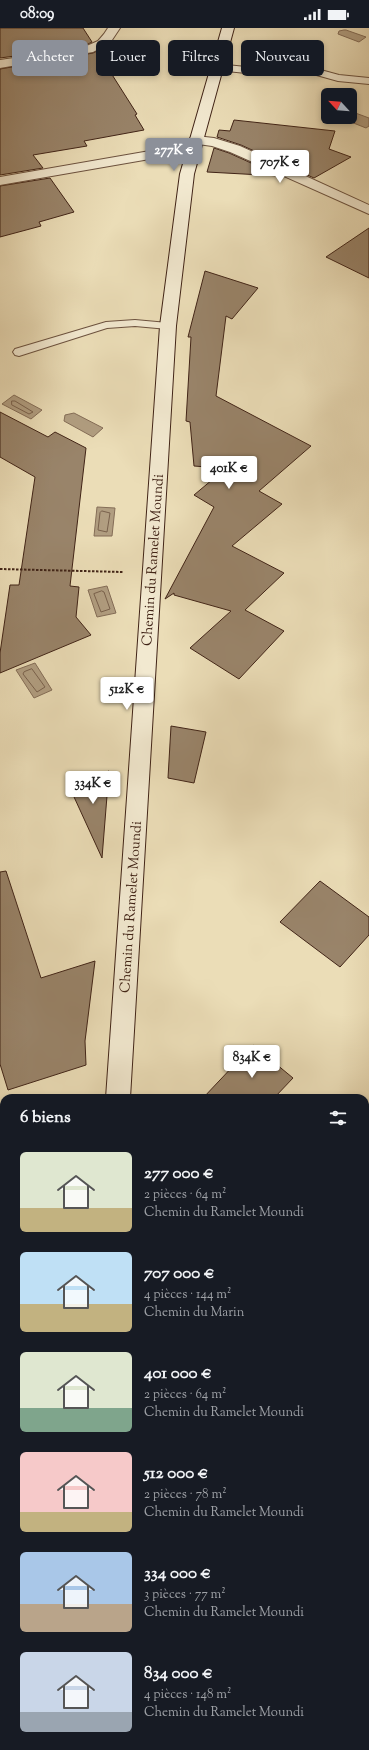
<!DOCTYPE html>
<html lang="fr">
<head>
<meta charset="utf-8">
<style>
	:root { --surface:#171b24; --page:#20242c; --text:#f1f3f6; --muted:#9ea1a6; --accent:#8c9099 }
	body { margin:0; font-family:"Sorts Mill Goudy",serif; background:var(--page); color:var(--text); height:100vh; display:flex; flex-direction:column; font-size:15px; white-space:nowrap }
	* { box-sizing:border-box; margin:0 }
	p { font-size:13px; color:var(--muted) }
	.icon { flex:none; width:22px; height:22px; fill:none; stroke:currentColor; stroke-width:2; stroke-linecap:round; stroke-linejoin:round }
	.map { position:relative; flex:1; overflow:hidden }
	.sheet { position:absolute; left:0px; top:1066px; width:369px; height:656px; display:flex; flex-direction:column; background:var(--surface); border-radius:12px 12px 0 0; box-shadow:0 2px 6px #0003 }
	.sheet>* { flex:none }
	.banner { position:absolute; left:12px; top:12px; width:345px; height:36px; display:flex; gap:8px }
	.needle { width:26px; rotate:296deg }
	.buttons { position:absolute; left:321px; top:60px; display:grid; gap:8px }
	.buttons a { display:grid; place-items:center; width:36px; height:36px; border-radius:6px; background:var(--surface); box-shadow:0 2px 6px #0003; font-size:20px }
	.price { position:absolute; translate:-50% -34px; padding:0 9px; border-radius:4px; background:#fff; color:#222; font-size:13px; line-height:26px; filter:drop-shadow(0 1px 2px #0008) }
	.price::after { content:''; position:absolute; left:50%; top:24px; width:12px; height:9px; margin-left:-6px; background:inherit; clip-path:polygon(0 0,100% 0,50% 100%) }
	.price.current { background:var(--accent); color:#fff }
	ul { padding:0; list-style:none }
	li { display:flex; align-items:center; gap:12px; height:100px; padding:0 20px }
	li span { display:grid; place-items:center; flex:none; width:112px; height:80px; border-radius:6px; color:#555 }
	li>.icon { margin-inline-start:auto }
	span .icon { width:48px; height:48px; fill:#fffc; stroke-width:1 }
	li b { font-size:17px }
	h2 { display:flex; justify-content:space-between; align-items:center; height:48px; padding:0 20px; font-size:17px }
	.pill { padding:0 14px; border-radius:6px; background:var(--surface); box-shadow:0 2px 6px #0003; font-size:14px; line-height:36px }
	.pill.current { background:var(--accent); color:#fff }
	.status { display:flex; justify-content:space-between; align-items:center; height:28px; padding:0 20px; background:var(--surface); direction:ltr }
	.status svg { height:11px; fill:currentColor }
	.map>svg:first-child { display:block }
	.water { fill:#b19e81; stroke:#846d57 }
	.lines { fill:none; stroke-linecap:round; stroke-linejoin:round }
	.shore { stroke:#79614c; stroke-width:1 }
	.building { fill:#99846a; stroke:#412417 }
	.lane-casing { stroke:#6c523f; stroke-width:2 }
	.street-casing { stroke:#6c523f; stroke-width:2 }
	.secondary-casing { stroke:#412417; stroke-width:2 }
	.path { stroke:#412417; stroke-width:2; stroke-dasharray:2.5 1.5; stroke-linecap:butt }
	.lane { fill:#f2e9d0; fill-rule:evenodd }
	.street { fill:#f2e9d0; fill-rule:evenodd }
	.secondary { fill:#f2e9d0; fill-rule:evenodd }
	.labels { text-anchor:middle; stroke-width:3; stroke-linejoin:round; paint-order:stroke }
	.street-label { font-size:14px; fill:#412417; stroke:#f2e9d0 }
</style>
</head>
<body>
<div class="status"><b>08:09</b><svg viewBox="0 0 49 12"><path d="M0 12V9h3v3zM5 12V6h3v6zM10 12V3h3v9zM15 12V0h3v12zM26 1h20v11H26zM47 4h2v5h-2z"/></svg></div>
<div class="map">
<svg width="369" height="1722" viewBox="0 0 369 1722">
	<rect width="100%" height="100%" fill="#ebddb7"/>
	<filter id="stains"><feTurbulence type="fractalNoise" baseFrequency=".005" numOctaves="4"/><feColorMatrix values="0 0 0 0 .2 0 0 0 0 .09 0 0 0 0 .02 0 0 0 .5 -.17"/></filter>
	<radialGradient id="worn" r=".72"><stop offset=".6" stop-color="#630" stop-opacity="0"/><stop offset="1" stop-color="#630" stop-opacity=".3"/></radialGradient>
	<g class="water">
		<polygon points="344,2 346,2 366,9 359,14 338,6 339,3"/>
		<polygon points="350,83 369,90 369,98 366,100 346,92 343,94 335,91 338,89 350,89"/>
		<polygon points="14,367 42,382 31,391 2,376"/>
		<polygon points="74,385 103,400 93,409 64,393 65,387"/>
		<polygon points="97,479 115,480 112,508 94,508"/>
		<polygon points="107,558 116,585 97,589 88,562"/>
		<polygon points="35,635 52,662 34,670 16,642"/>
	</g>
	<g class="lines">
		<g class="shore">
			<polygon points="12,373 15,373 33,384 29,386 12,377"/>
			<polygon points="102,483 110,485 107,504 98,502 100,485"/>
			<polygon points="102,563 104,564 110,581 101,584 94,566"/>
			<polygon points="32,641 45,659 37,664 23,646 24,644"/>
		</g>
	</g>
	<g class="building">
		<polygon points="0,0 83,0 92,14 82,19 0,30"/>
		<polygon points="97,23 137,86 135,87 144,102 84,113 87,118 33,127 43,140 0,147 0,41 93,25"/>
		<polygon points="234,92 335,103 329,121 351,129 314,150 241,117 217,109 219,102 230,103"/>
		<polygon points="214,120 229,125 280,148 207,144"/>
		<polygon points="50,150 74,184 39,194 41,198 0,209 0,158"/>
		<polygon points="369,200 369,250 326,229"/>
		<polygon points="205,243 258,260 232,291 226,288 216,368 311,418 259,463 282,476 232,518 284,545 245,582 284,603 239,651 190,620 231,583 174,567 174,565 165,571 214,479 194,467 225,441 208,431 207,439 194,438 190,394 186,393 191,309 188,309"/>
		<polygon points="0,384 48,409 55,404 86,420 70,558 79,559 76,589 91,607 0,645 0,625 10,557 19,557 35,449 0,429"/>
		<polygon points="171,698 206,704 194,755 168,750"/>
		<polygon points="109,743 102,830 69,758"/>
		<polygon points="6,843 41,950 95,933 85,1013 86,1037 8,1062 0,1036 0,844"/>
		<polygon points="320,853 369,889 369,907 340,939 280,894"/>
		<polygon points="253,1017 293,1050 274,1070 203,1070"/>
	</g>
	<g class="lines">
		<defs>
			<g id="lane">
				<polygon points="295,35 339,47 369,50 369,56 338,53 295,41 246,45 217,42 212,39 217,36 246,39"/>
				<polygon points="135,292 168,295 174,298 168,301 135,298 107,300 19,328 15,327 13,324 15,321 106,294"/>
			</g>
			<g id="street">
				<polygon points="108,0 120,0 110,15 93,24 0,40 0,32 82,20 98,13 104,6"/>
				<polygon points="196,108 214,110 240,118 369,177 369,186 230,124 212,118 191,115 189,112 191,109"/>
				<polygon points="194,119 199,120 201,123 199,126 167,128 0,157 0,149 167,120"/>
			</g>
			<g id="secondary">
				<polygon points="222,0 234,0 194,146 176,298 130,1070 106,1070 160,298 180,146"/>
				<polygon points="20,1718 52,1718 51,1722 19,1722"/>
			</g>
		</defs>
		<use href="#lane" class="lane-casing"/>
		<use href="#street" class="street-casing"/>
		<use href="#secondary" class="secondary-casing"/>
		<polyline class="path" points="0,541 123,544"/>
		<use href="#lane" class="lane"/>
		<use href="#street" class="street"/>
		<use href="#secondary" class="secondary"/>
	</g>
	<g class="labels">
		<g class="street-label">
			<text transform="translate(152 532) rotate(-86)" y="5">Chemin du Ramelet Moundi</text>
			<text transform="translate(130 879) rotate(-86)" y="5">Chemin du Ramelet Moundi</text>
		</g>
	</g>
	<rect width="100%" height="100%" filter="url(#stains)"/>
	<rect width="100%" height="100%" fill="url(#worn)"/>
</svg>
<div class="buttons">
<a><svg class="needle" viewBox="-14 -14 28 28"><path d="M0-13l5 13h-10z" fill="#e53935"/><path d="M0 13l5-13h-10z" fill="#9ea1a6"/></svg></a>
</div>
<b class="price current" style="left:174px;top:144px">277K €</b>
<b class="price" style="left:280px;top:156px">707K €</b>
<b class="price" style="left:229px;top:462px">401K €</b>
<b class="price" style="left:127px;top:683px">512K €</b>
<b class="price" style="left:93px;top:777px">334K €</b>
<b class="price" style="left:252px;top:1051px">834K €</b>
<div class="banner">
<a class="pill current">Acheter</a>
<a class="pill">Louer</a>
<a class="pill">Filtres</a>
<a class="pill">Nouveau</a>
</div>
<section class="sheet">
<h2>6 biens<svg class="icon" aria-label="filters" viewBox="0 0 24 24"><path d="M4 7h16M4 17h16"/><circle cx="9" cy="7" r="2"/><circle cx="15" cy="17" r="2"/></svg></h2>
<ul>
<li><span style="background:linear-gradient(#dfe7d0 70%,#c2b280 0)"><svg class="icon" aria-label="home" viewBox="0 0 24 24"><path d="M3 11l9-7 9 7M6 9v11h12V9"/></svg></span><div><b>277 000 €</b><p>2 pièces · 64 m²</p><p>Chemin du Ramelet Moundi</p></div></li>
<li><span style="background:linear-gradient(#bfe0f5 65%,#c2b280 0)"><svg class="icon" aria-label="home" viewBox="0 0 24 24"><path d="M3 11l9-7 9 7M6 9v11h12V9"/></svg></span><div><b>707 000 €</b><p>4 pièces · 144 m²</p><p>Chemin du Marin</p></div></li>
<li><span style="background:linear-gradient(#dfe7d0 70%,#7fa58c 0)"><svg class="icon" aria-label="home" viewBox="0 0 24 24"><path d="M3 11l9-7 9 7M6 9v11h12V9"/></svg></span><div><b>401 000 €</b><p>2 pièces · 64 m²</p><p>Chemin du Ramelet Moundi</p></div></li>
<li><span style="background:linear-gradient(#f6c9c9 75%,#c2b280 0)"><svg class="icon" aria-label="home" viewBox="0 0 24 24"><path d="M3 11l9-7 9 7M6 9v11h12V9"/></svg></span><div><b>512 000 €</b><p>2 pièces · 78 m²</p><p>Chemin du Ramelet Moundi</p></div></li>
<li><span style="background:linear-gradient(#a9c7e8 65%,#b9a48a 0)"><svg class="icon" aria-label="home" viewBox="0 0 24 24"><path d="M3 11l9-7 9 7M6 9v11h12V9"/></svg></span><div><b>334 000 €</b><p>3 pièces · 77 m²</p><p>Chemin du Ramelet Moundi</p></div></li>
<li><span style="background:linear-gradient(#c9d6e8 75%,#9aa5b1 0)"><svg class="icon" aria-label="home" viewBox="0 0 24 24"><path d="M3 11l9-7 9 7M6 9v11h12V9"/></svg></span><div><b>834 000 €</b><p>4 pièces · 148 m²</p><p>Chemin du Ramelet Moundi</p></div></li>
</ul>
</section>
</div>
</body>
</html>
